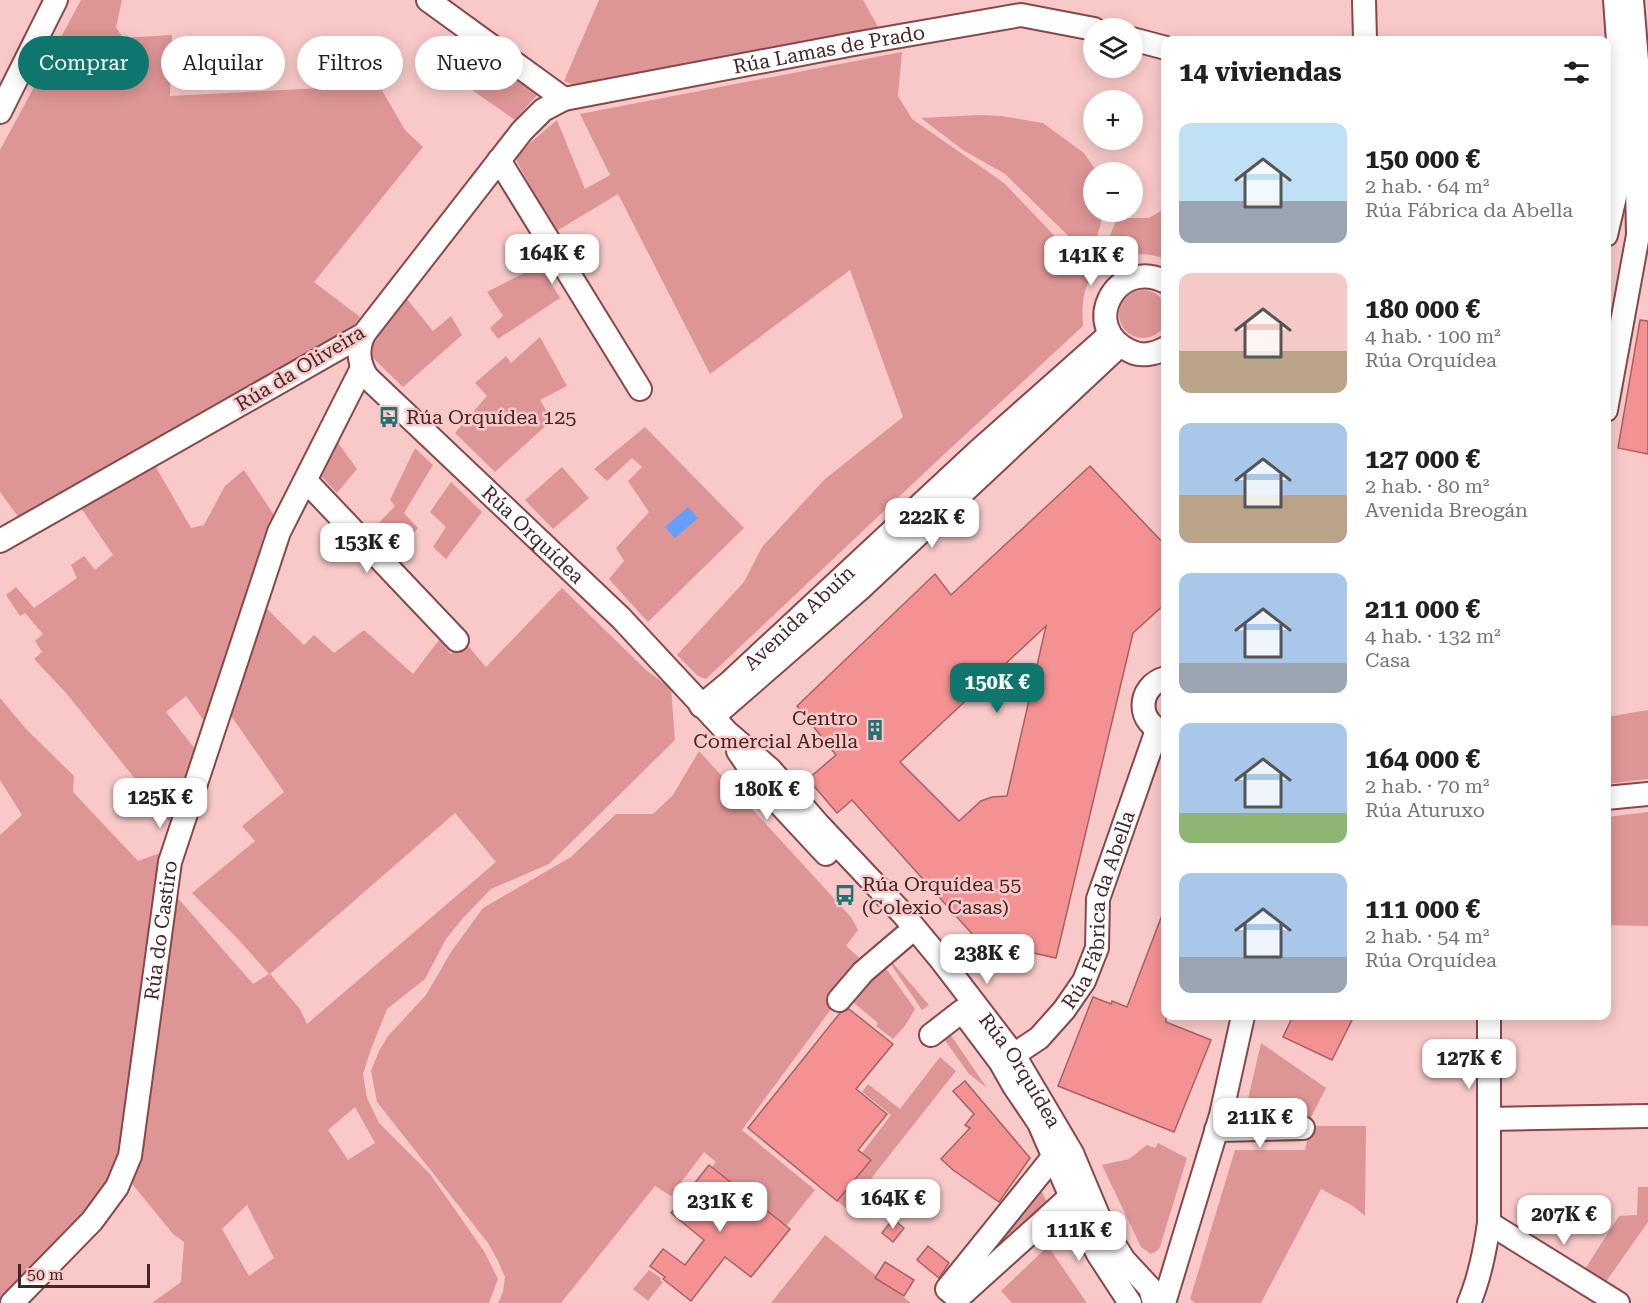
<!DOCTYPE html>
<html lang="es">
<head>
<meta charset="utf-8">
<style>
	:root { --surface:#fff; --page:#f2f2f2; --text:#202124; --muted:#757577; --accent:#0f766e }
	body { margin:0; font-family:"Roboto Serif",serif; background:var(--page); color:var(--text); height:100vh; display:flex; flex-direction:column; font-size:22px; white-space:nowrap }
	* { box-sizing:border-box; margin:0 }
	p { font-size:20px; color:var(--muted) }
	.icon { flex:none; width:33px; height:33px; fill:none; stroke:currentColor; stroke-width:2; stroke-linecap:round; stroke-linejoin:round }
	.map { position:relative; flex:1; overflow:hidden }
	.details { position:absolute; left:1161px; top:36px; width:450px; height:984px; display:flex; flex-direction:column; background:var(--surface); border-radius:12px; box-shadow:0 3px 15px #0003 }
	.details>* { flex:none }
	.guide { position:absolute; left:18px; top:36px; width:570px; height:54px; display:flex; gap:12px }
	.fabs { position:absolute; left:1083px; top:18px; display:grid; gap:12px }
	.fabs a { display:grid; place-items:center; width:60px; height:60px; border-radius:50%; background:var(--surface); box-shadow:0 3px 15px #0003; font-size:30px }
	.scale { position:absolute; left:18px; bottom:15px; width:132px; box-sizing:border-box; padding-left:6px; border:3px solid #442627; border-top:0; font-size:16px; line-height:21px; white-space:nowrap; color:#442627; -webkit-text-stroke:4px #f8c9c8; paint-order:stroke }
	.price { position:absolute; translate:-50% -51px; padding:0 14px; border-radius:12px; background:#fff; color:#222; font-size:20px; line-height:39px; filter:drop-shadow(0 2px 3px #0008) }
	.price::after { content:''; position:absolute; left:50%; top:36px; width:18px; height:14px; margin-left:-9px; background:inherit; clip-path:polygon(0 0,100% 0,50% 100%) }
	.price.on { background:var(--accent); color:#fff }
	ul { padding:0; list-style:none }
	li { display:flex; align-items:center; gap:18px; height:150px; padding:0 18px }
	li span { display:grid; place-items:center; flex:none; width:168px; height:120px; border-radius:12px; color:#555 }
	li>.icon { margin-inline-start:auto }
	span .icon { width:72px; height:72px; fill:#fffc; stroke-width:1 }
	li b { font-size:26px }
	h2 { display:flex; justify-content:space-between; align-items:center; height:72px; padding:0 18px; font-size:26px }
	.pill { padding:0 21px; border-radius:27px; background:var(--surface); box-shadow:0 3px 15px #0003; font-size:21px; line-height:54px }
	.pill.on { background:var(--accent); color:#fff }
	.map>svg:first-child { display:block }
	.green { fill:#de9595; fill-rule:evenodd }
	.water { fill:#659ffb }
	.building { fill:#f49293; stroke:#a66162; stroke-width:1.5; fill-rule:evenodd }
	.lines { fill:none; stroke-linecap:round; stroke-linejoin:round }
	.minor-casing { stroke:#884748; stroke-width:26 }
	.minor { stroke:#fff; stroke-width:22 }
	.labels { text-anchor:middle; stroke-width:5; stroke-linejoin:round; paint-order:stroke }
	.street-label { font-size:20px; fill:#442627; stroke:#f8c9c8 }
	.poi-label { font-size:20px; fill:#442627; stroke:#f8c9c8; text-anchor:start }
</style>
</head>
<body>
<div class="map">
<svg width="1648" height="1303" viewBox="0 0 1648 1303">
	<rect width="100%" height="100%" fill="#f8c9c8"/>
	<g class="green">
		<polygon points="81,0 122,0 116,27 123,38 172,35 170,96 379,85 405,130 423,147 314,282 360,317 350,330 20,519 0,492 0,150"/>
		<polygon points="599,0 863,0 878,27 576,86 564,81"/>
		<path d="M 902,52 L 898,96 L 912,119 L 1004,183 L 1092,275 C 1082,291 1082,307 1083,326 L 938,460 L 706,679 L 698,676 L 677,655 L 744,582 L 762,547 L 825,479 L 903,417 L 850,270 L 710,374 L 618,194 L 555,232 L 517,162 L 516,155 L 557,120 L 585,189 L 610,175 L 580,114 Z"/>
		<polygon points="494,55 537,88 537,95 515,120 472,90"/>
		<polygon points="979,115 1002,116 1043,123 1084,153 1097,172 1094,172 1094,212 1104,212 1091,258 1005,174 963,150 921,118"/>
		<path d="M 1165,198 L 1165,259 C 1143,250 1128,255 1106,263 L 1103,253 L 1117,218 L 1149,218 L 1161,211 Z"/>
		<polygon points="540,265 560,298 498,339 490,328 503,316 487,292"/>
		<circle cx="1143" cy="314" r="24"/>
		<polygon points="407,299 433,331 451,316 462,335 403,387 371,356 372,345"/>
		<polygon points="540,337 567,386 540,400 552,420 495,472 455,433 487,396 475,383 506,356 511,363"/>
		<polygon points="645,427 744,528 648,622 609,579 624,561 616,548 649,512 628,481 642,467 632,458 607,481 594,469"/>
		<polygon points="336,440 357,469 337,493 319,474"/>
		<polygon points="415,448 433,465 404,513 418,528 395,556 371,531 395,506 390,500"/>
		<path d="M 153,462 L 191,528 L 204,525 L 225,486 L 244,470 L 274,515 C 255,545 256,583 246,616 C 235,653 220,689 207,725 L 186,696 L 166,712 L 199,754 L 173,826 L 66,693 L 34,659 L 42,652 L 35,641 L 43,634 L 25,613 L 20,616 L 6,595 L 16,587 L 34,608 L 77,578 L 71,565 L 84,556 L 95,570 L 113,555 L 79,505 Z"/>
		<polygon points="562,467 589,498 553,529 525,500"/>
		<polygon points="451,482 482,512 446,559 433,547 446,527 430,512"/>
		<path d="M 562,588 L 646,670 L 671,688 L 675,740 L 549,864 L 491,889 L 463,918 L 446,939 L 425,979 L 387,1009 L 370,1052 L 363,1074 L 367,1098 L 379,1123 L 430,1174 L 484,1251 L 498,1279 L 489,1303 L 152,1303 L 181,1282 L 184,1242 L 173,1234 L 129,1180 L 169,888 L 253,984 L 269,974 L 238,939 L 192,893 L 255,841 L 242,826 L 284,792 L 227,710 L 256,627 L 266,608 L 304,645 L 314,635 L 334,653 L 364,630 L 413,674 L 439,640 L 451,654 L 463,640 L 486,667 ZM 455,813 L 496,862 L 307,1024 L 300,1009 L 270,974 ZM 355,1107 L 375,1143 L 348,1160 L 328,1130 ZM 247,1205 L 274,1258 L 249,1276 L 222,1229 Z"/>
		<polygon points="0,698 27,730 74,776 73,792 138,861 163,852 116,1177 6,1303 0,1303 0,835 22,815 0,780"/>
		<polygon points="1648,710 1648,779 1607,784 1607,717"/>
		<polygon points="699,751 851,917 858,930 846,946 863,961 862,967 742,1130 815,1190 786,1226 712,1167 716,1162 704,1152 671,1196 655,1186 561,1303 498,1303 503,1292 505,1277 497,1259 488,1243 377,1102 371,1071 379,1051 388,1036 426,995 451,952 483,908 571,857 616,814 653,814 673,795"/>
		<polygon points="1648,812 1648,926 1607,925 1607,817"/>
		<polygon points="892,962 929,1005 922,1010 890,963"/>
		<polygon points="882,963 915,1009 905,1026 893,1039 876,1026 878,1023 847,997"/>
		<polygon points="948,1031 987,1088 969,1074 942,1036"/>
		<polygon points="1261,1043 1326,1088 1308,1123 1304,1122 1304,1111 1245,1112"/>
		<polygon points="940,1057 956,1071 847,1209 837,1201 870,1160 862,1153 891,1115 862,1092 868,1084 900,1109"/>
		<polygon points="1311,1126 1366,1126 1365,1216 1353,1206 1321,1189 1261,1303 1195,1303 1190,1299 1235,1150 1305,1150"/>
		<polygon points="1158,1143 1187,1158 1160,1247 1157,1251 1151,1254 1141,1247 1102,1165 1129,1159 1147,1145 1155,1148"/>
		<polygon points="1038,1185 1049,1205 976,1273"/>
		<polygon points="1638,1187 1648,1187 1648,1222 1605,1283 1585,1269 1619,1216 1637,1215"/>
		<polygon points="825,1235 911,1303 771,1303"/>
		<polygon points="1048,1246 1086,1302 1087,1303 1012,1303 1001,1291"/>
		<polygon points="649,1270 661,1278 660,1280 663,1282 648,1301 633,1289"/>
	</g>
	<polygon class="water" points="688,507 698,518 675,538 665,527"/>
	<g class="building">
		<polygon points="1640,320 1648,321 1648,454 1618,448"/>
		<path d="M 1090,466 L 1166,546 L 1166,603 L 1133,633 L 1056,958 L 1002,946 L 991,955 L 852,800 L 837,813 L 808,779 L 836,755 L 797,706 L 935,574 L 951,595 ZM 1046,626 L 1007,796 L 992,797 L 981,801 L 959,821 L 900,762 Z"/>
		<polygon points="1164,910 1166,1022 1211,1040 1174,1132 1058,1086 1093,997 1111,1004 1112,1001 1127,1007"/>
		<polygon points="849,1009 893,1044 856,1089 887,1114 858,1150 871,1160 837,1201 748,1128 840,1013"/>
		<polygon points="1293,1016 1354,1016 1332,1060 1283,1037"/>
		<polygon points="965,1081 1030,1158 999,1202 953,1170 941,1159 970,1128 965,1125 974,1114 953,1091"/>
		<polygon points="709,1165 790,1229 751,1277 725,1257 691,1301 663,1279 665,1277 650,1266 663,1249 685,1265 704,1240 671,1213"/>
		<polygon points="893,1219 904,1228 893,1242 882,1233"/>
		<polygon points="928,1246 949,1263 939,1278 917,1260"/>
		<polygon points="885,1262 914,1280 904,1296 875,1278"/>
	</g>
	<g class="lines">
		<defs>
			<g id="minor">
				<polyline points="428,0 564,99"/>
				<polyline points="1364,0 1365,40"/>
				<polyline points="1132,39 1166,48"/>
				<polyline points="0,112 56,0"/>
				<polyline points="499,160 640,389"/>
				<polyline points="1606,235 1622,167 1622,96 1615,0"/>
				<path d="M 1166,282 C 1115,256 1079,328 1130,351 C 1141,357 1155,354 1166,348"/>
				<path id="s1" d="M 364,334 C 357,349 358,362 367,377 L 621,618 L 727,732 L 770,769 L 819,825 L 903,914 L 942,961 L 1014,1055 L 1072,1153 L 1103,1227 L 1124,1260 L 1150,1288 L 1154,1303"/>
				<polyline points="1606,410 1638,235 1637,181 1641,135 1639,85 1632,0"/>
				<polyline points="306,481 457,640"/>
				<path id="s2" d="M 0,541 L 364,334 L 522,131 L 543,110 L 564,99 L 854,44 L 1021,15 L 1094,29"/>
				<path d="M 1166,678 C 1136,686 1136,725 1166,732"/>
				<path id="s3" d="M 701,706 L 730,682 L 977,452 L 1109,335"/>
				<polyline points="713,717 860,589 1117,348"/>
				<polyline points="738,751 759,782 826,854"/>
				<polyline points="1606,798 1648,794"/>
				<polyline points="839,1000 863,972 904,937"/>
				<polyline points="965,1015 1001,1063 1014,1086 1039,1123 1083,1225 1098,1254 1130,1303"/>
				<polyline points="931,1035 962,1011"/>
				<path id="s4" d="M 1003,1062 L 1039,1038 L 1064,1010 L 1084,981 L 1097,948 L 1098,899 L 1157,730"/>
				<polyline points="1490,1119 1648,1116"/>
				<polyline points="1216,1130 1303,1128"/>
				<polyline points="1054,1156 947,1289 958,1298 1070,1197"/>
				<polyline points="1489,1223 1618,1303"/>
				<path id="s5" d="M 12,1303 L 92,1221 L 117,1187 L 130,1156 L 170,862 L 279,532 L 362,368"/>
				<polyline points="1164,1303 1221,1115 1243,1016"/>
				<path d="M 1469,1303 C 1480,1277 1485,1251 1489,1223 L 1489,1016"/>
			</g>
		</defs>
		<use href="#minor" class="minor-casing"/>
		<use href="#minor" class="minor"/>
	</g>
	<defs>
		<symbol id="bus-bare" viewBox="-9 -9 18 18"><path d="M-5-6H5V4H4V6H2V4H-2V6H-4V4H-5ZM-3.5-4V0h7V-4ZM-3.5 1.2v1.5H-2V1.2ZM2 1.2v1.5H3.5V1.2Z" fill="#257073" stroke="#f8c9c8" stroke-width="2.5" paint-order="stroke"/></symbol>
		<symbol id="building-bare" viewBox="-9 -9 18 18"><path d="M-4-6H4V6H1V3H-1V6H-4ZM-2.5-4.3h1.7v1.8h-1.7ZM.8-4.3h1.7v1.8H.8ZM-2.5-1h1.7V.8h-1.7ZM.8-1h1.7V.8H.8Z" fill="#257073" stroke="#f8c9c8" stroke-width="2.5" paint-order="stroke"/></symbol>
	</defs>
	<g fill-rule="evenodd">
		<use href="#bus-bare" x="374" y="402" width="30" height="30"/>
		<use href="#building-bare" x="860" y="715" width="30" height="30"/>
		<use href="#bus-bare" x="830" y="880" width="30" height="30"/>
	</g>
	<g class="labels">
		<g class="street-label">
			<text dy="7" stroke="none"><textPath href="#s2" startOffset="999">Rúa Lamas de Prado</textPath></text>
			<text transform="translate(300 368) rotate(-31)" y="7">Rúa da Oliveira</text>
			<text dy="7" stroke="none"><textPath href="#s1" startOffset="274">Rúa Orquídea</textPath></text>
			<text dy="7" stroke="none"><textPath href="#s3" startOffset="132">Avenida Abuín</textPath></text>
			<text dy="7" stroke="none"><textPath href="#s4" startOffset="189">Rúa Fábrica da Abella</textPath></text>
			<text dy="7" stroke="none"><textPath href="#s5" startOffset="418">Rúa do Castiro</textPath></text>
			<text dy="7" stroke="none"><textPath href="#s1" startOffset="1000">Rúa Orquídea</textPath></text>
		</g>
		<g class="poi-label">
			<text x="406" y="424">Rúa Orquídea 125</text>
			<text x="858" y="725" text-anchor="end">Centro<tspan x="858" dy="23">Comercial Abella</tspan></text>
			<text x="862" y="891">Rúa Orquídea 55<tspan x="862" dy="23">(Colexio Casas)</tspan></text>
		</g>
	</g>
</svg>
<div class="fabs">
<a><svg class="icon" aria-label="layers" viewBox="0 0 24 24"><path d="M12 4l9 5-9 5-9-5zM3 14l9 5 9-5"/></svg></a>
<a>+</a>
<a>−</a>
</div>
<div class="scale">50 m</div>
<b class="price" style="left:552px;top:285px">164K €</b>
<b class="price" style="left:1091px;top:287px">141K €</b>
<b class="price" style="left:932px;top:549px">222K €</b>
<b class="price" style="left:367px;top:574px">153K €</b>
<b class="price on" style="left:997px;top:714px">150K €</b>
<b class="price" style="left:767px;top:821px">180K €</b>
<b class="price" style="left:160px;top:829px">125K €</b>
<b class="price" style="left:987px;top:985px">238K €</b>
<b class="price" style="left:1469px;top:1090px">127K €</b>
<b class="price" style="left:1260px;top:1149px">211K €</b>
<b class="price" style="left:893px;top:1230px">164K €</b>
<b class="price" style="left:720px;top:1233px">231K €</b>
<b class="price" style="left:1564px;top:1246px">207K €</b>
<b class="price" style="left:1079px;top:1262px">111K €</b>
<div class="guide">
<a class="pill on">Comprar</a>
<a class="pill">Alquilar</a>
<a class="pill">Filtros</a>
<a class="pill">Nuevo</a>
</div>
<section class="details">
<h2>14 viviendas<svg class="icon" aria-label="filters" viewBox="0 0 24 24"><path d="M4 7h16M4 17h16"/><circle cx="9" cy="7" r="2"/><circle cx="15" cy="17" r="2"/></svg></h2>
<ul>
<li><span style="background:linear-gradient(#bfe0f5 65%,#9aa5b1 0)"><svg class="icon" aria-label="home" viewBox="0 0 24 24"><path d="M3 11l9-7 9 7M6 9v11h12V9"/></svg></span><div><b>150 000 €</b><p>2 hab. · 64 m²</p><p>Rúa Fábrica da Abella</p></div></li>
<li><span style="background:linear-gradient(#f6c9c9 65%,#b9a48a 0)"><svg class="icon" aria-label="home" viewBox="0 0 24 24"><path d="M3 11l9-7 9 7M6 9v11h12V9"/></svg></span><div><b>180 000 €</b><p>4 hab. · 100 m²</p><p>Rúa Orquídea</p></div></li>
<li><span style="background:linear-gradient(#a9c7e8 60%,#b9a48a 0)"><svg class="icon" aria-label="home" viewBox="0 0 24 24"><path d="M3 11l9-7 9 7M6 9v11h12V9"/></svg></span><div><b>127 000 €</b><p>2 hab. · 80 m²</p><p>Avenida Breogán</p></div></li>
<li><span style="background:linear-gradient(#a9c7e8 75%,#9aa5b1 0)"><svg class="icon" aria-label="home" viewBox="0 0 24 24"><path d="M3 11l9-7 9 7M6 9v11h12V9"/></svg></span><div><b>211 000 €</b><p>4 hab. · 132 m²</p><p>Casa</p></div></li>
<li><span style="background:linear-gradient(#a9c7e8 75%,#8fb573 0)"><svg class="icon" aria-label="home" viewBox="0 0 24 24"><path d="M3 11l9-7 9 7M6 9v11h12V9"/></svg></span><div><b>164 000 €</b><p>2 hab. · 70 m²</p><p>Rúa Aturuxo</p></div></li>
<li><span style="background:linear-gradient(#a9c7e8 70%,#9aa5b1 0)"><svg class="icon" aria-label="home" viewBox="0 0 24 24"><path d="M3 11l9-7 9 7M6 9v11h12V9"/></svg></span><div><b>111 000 €</b><p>2 hab. · 54 m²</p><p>Rúa Orquídea</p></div></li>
</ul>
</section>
</div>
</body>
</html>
